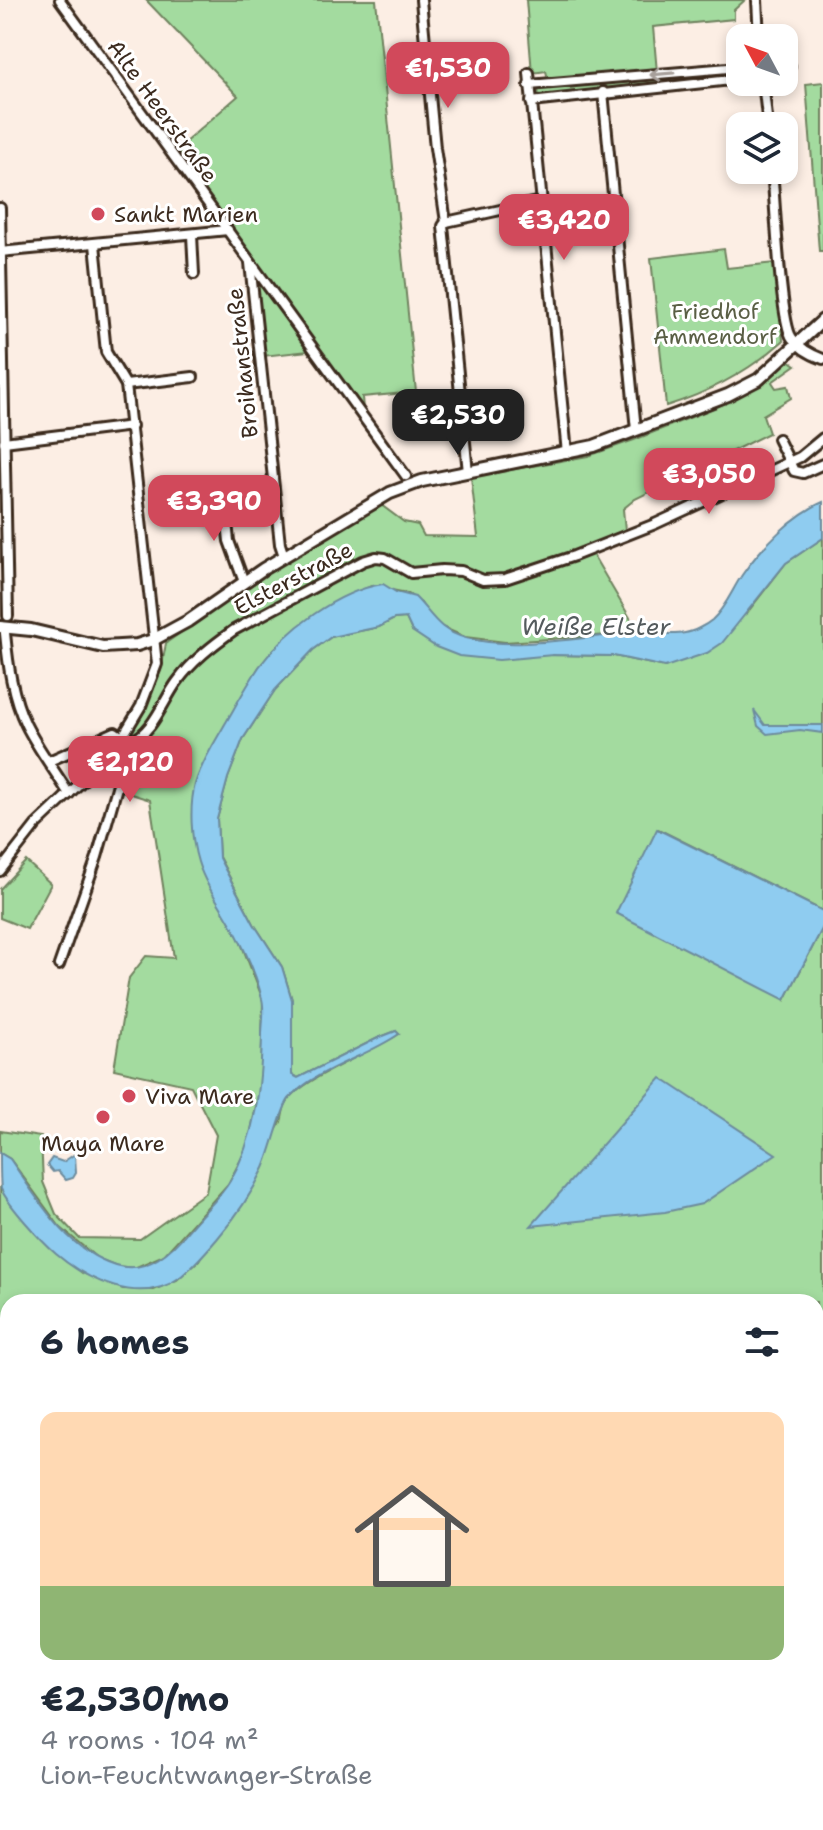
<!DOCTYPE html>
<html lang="en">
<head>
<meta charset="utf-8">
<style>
	:root { --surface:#fff; --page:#f2f2f3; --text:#1f2937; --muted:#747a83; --accent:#d1495b }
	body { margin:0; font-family:"Shantell Sans",sans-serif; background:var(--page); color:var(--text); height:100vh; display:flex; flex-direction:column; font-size:30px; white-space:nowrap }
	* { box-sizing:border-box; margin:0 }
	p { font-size:26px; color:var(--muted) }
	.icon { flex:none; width:44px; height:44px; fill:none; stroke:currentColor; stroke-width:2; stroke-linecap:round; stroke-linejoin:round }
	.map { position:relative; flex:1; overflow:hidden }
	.details { position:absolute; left:0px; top:1294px; width:824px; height:536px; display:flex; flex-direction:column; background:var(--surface); border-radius:24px 24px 0 0; box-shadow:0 4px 12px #0003 }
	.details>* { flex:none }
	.needle { width:52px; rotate:311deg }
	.tools { position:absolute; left:726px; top:24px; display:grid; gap:16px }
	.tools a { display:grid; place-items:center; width:72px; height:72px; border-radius:16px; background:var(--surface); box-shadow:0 4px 12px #0003; font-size:40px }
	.price { position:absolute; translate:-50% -68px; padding:0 18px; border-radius:16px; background:var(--accent); color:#fff; font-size:26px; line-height:52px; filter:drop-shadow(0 2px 4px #0008) }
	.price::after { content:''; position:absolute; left:50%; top:48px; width:24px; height:18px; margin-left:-12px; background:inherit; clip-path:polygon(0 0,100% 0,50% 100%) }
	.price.active { background:#222; color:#fff }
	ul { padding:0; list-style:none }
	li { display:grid; align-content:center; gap:16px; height:424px; padding:0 40px }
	li span { display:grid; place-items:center; height:248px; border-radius:16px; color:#555 }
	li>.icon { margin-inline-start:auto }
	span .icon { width:144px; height:144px; fill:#fffc; stroke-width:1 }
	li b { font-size:34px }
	h2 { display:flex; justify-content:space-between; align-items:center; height:96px; padding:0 40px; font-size:34px }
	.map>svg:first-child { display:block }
	.green { fill:#a3db9f; stroke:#6f825e; stroke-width:2 }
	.water { fill:#8fccf0; stroke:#6d8b9c; stroke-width:2 }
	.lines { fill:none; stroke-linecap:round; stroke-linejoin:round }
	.stream { stroke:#6d8b9c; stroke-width:2 }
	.minor-casing { stroke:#3b2a1e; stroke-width:14 }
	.tertiary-casing { stroke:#3b2a1e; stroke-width:16 }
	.minor { stroke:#fff; stroke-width:8 }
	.tertiary { stroke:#fff; stroke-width:10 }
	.oneway { stroke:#a79f9a }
	.poi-dot { fill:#d1495b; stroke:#fff; stroke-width:3 }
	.labels { text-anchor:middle; stroke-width:6; stroke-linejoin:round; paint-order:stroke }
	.street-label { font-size:22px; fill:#3b2a1e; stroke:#fff }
	.poi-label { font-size:22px; fill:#3b2a1e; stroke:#fff; text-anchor:start }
	.park-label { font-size:22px; fill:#5a5f45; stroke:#fff }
	.water-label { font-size:24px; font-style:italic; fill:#545b5d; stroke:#fff }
</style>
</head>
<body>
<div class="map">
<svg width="823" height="1830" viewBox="0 0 823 1830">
	<rect width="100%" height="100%" fill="#fceee4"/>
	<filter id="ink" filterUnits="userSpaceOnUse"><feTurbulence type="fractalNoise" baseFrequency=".0125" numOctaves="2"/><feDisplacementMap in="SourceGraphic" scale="16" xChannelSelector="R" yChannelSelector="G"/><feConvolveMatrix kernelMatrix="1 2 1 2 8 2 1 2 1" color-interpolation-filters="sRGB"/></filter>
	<g filter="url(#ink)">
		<g class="green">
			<polygon points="146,0 376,0 416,392 362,397 363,409 175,151 238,96"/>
			<polygon points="526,0 745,0 734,10 734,19 653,27 657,72 548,79 546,71 532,73"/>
			<polygon points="740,69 740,78 539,99 538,85"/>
			<polygon points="823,82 823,251 819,251 806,84"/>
			<path d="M 724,249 L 727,268 L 775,263 L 783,341 C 748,372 711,392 666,406 L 651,258 Z"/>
			<polygon points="257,280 309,351 263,356"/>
			<polygon points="786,358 796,365 772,382 776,388 788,386 791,398 763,415 769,433 635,499 623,509 625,530 612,535 593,555 639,633 505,642 465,637 442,627 429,616 421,603 407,593 371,586 344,598 305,622 274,649 259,667 213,746 216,897 239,938 263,1000 261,1081 248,1146 228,1184 164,1255 134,1268 117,1266 97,1258 60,1227 10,1159 0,1153 0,1131 41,1137 43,1182 56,1214 79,1238 140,1239 206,1192 216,1135 191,1086 114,1069 129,978 146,956 174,958 150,800 122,791 129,785 140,745 131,734 161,671 166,643 262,576 381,505 404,522 418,525 424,536 478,537 471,477 588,456 634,440 719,406 747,391"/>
			<path d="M 823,538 L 823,911 L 658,829 L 785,1000 L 823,927 L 823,1737 L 816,1731 L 816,1302 L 8,1302 L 8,1342 L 0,1322 L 0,1188 L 39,1237 L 82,1273 L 123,1289 L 154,1290 L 177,1280 L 199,1260 L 281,1122 C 283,1116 283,1109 286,1104 C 297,1080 373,1052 399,1034 L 396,1031 L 378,1038 L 298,1078 L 291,1075 L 292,1000 L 282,967 L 254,924 L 219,857 L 217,819 L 228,778 L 243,739 L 275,690 L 313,650 L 331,637 L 379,627 L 394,619 L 406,618 L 412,631 L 419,634 L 553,655 L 614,656 L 665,667 L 747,613 L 786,563 Z"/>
			<polygon points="26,861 51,884 27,929 0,918 0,889"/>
			<polygon points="8,1410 8,1536 0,1536 0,1412"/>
			<polygon points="8,1561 8,1822 816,1822 816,1756 823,1761 823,1830 0,1830 0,1562"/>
		</g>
		<g class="water">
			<path d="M 823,502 L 823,538 L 786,563 L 722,643 L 707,653 L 665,667 L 614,656 L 553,655 L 499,660 L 459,656 L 436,647 L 412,631 L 406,618 L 394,619 L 379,627 L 331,637 L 313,650 L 275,690 L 243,739 L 228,778 L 217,819 L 219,858 L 254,924 L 282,967 L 292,1000 L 292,1075 L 298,1078 L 378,1038 L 396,1031 L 399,1034 C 365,1058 317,1068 289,1099 C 282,1107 271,1153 264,1168 C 252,1193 235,1218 217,1239 C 205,1253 193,1267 179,1278 C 140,1306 88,1281 56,1254 C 41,1241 9,1206 1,1189 C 0,1181 0,1162 0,1153 L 10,1159 C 37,1198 66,1250 115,1265 C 147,1275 172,1251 191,1227 C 203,1212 220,1198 230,1181 C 256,1137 261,1086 262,1035 C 262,1024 265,1010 262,999 C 258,979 247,955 238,937 C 226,912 206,888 198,862 C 191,839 189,807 195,784 C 201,763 215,742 225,724 C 236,705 247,685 259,667 C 286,630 337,591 383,584 L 396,592 L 415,597 C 433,615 437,630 466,638 C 517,651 583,636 636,633 C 652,632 669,636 685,633 C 693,632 706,625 712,620 C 726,607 732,590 742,575 C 761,547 793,515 823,502 Z"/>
			<polygon points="754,710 765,725 823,725 823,733 800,730 767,734 758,726"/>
			<polygon points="657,829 823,911 823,927 785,1000 616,913"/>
			<polygon points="661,1078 776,1154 702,1204 665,1212 531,1226"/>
			<polygon points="75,1154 76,1173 73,1178 66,1180 58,1171 53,1172 47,1165 52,1158 63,1162"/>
		</g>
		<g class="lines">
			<g class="stream">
				<polyline points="0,1568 8,1578"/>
				<polyline points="227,1830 228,1822"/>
			</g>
			<defs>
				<g id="minor">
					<polyline points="60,0 406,476"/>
					<polyline points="421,0 435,148 446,222 443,226 468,472"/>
					<polyline points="757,0 759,38"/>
					<polyline points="784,67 790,66"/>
					<polyline points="529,73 567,453"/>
					<polyline points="763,82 768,126"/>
					<polyline points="529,85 740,67"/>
					<polyline points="603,92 636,430"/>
					<polyline points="531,102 740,79"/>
					<path d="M 772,170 C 775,198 780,322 792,338 C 800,349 812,355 823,359"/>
					<polyline points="0,208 8,616"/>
					<polyline points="446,222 541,201"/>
					<polyline points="192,235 194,274"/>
					<polyline points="0,252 228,230"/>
					<polyline points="250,263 280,544 284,556"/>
					<polyline points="126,385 193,377"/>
					<polyline points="778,439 794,471 803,473 823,464"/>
					<polyline points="4,442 132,426"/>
					<polyline points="202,487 223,484 229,541 244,582"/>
					<path d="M 5,633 C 8,664 12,696 26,725 C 38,749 55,771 69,794"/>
					<path d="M 49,761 L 115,732 L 130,742 C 153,733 163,701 177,682 C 192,661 213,645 234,630 L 363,561 L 376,557 L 385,558 L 411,573 L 442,570 L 461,571 L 483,580 L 505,579 L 574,556 L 655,524 L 800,457 L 823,438"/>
					<polyline points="0,871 36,825 114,751 141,706 157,664 126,385 106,352 95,244"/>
					<polyline points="59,965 97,857 130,742"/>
				</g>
				<polyline id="tertiary" points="0,627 31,630 103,647 137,645 153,640 188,621 263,569 390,493 422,481 594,446 728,395 759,379 823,320"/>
			</defs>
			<use href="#minor" class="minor-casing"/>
			<use href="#tertiary" class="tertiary-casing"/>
			<use href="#minor" class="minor"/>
			<use href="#tertiary" class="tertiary"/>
		</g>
		<defs><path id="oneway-shaft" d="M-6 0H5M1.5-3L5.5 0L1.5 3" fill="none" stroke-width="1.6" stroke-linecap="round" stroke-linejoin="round" transform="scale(2)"/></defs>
		<use class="oneway" href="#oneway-shaft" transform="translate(662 74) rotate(175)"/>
	</g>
	<g class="poi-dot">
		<circle cx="98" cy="214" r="8"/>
		<circle cx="129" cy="1096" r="8"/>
		<circle cx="103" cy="1117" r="8"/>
	</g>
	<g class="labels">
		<g class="street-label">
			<text transform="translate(163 111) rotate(54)" y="8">Alte Heerstraße</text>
			<text transform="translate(242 363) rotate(-96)" y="8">Broihanstraße</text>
			<text transform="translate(293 578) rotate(-28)" y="8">Elsterstraße</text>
		</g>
		<g class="poi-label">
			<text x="114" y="222">Sankt Marien</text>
			<text x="145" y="1104">Viva Mare</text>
			<text x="103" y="1151" text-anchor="middle">Maya Mare</text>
		</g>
		<g class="park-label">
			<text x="715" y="319">Friedhof<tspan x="715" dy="25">Ammendorf</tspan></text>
		</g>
		<g class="water-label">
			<text x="596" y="635">Weiße Elster</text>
		</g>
	</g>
</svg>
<div class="tools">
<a><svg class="needle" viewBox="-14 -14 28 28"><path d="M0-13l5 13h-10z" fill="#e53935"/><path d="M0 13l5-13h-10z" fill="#747a83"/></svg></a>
<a><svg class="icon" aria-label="layers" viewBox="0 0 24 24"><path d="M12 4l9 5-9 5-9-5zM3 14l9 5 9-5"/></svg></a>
</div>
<b class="price" style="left:448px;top:110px">€1,530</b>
<b class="price" style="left:564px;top:262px">€3,420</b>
<b class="price active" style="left:458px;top:457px">€2,530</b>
<b class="price" style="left:709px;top:516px">€3,050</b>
<b class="price" style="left:214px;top:543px">€3,390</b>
<b class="price" style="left:130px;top:804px">€2,120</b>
<section class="details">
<h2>6 homes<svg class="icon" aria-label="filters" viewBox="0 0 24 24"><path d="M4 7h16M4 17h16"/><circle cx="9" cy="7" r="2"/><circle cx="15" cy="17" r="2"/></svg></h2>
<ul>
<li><span style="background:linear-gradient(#ffd9b3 70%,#8fb573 0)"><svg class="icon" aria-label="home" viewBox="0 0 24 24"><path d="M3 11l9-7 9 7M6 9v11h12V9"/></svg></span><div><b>€2,530/mo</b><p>4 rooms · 104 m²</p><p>Lion-Feuchtwanger-Straße</p></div></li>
</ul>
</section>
</div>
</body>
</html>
